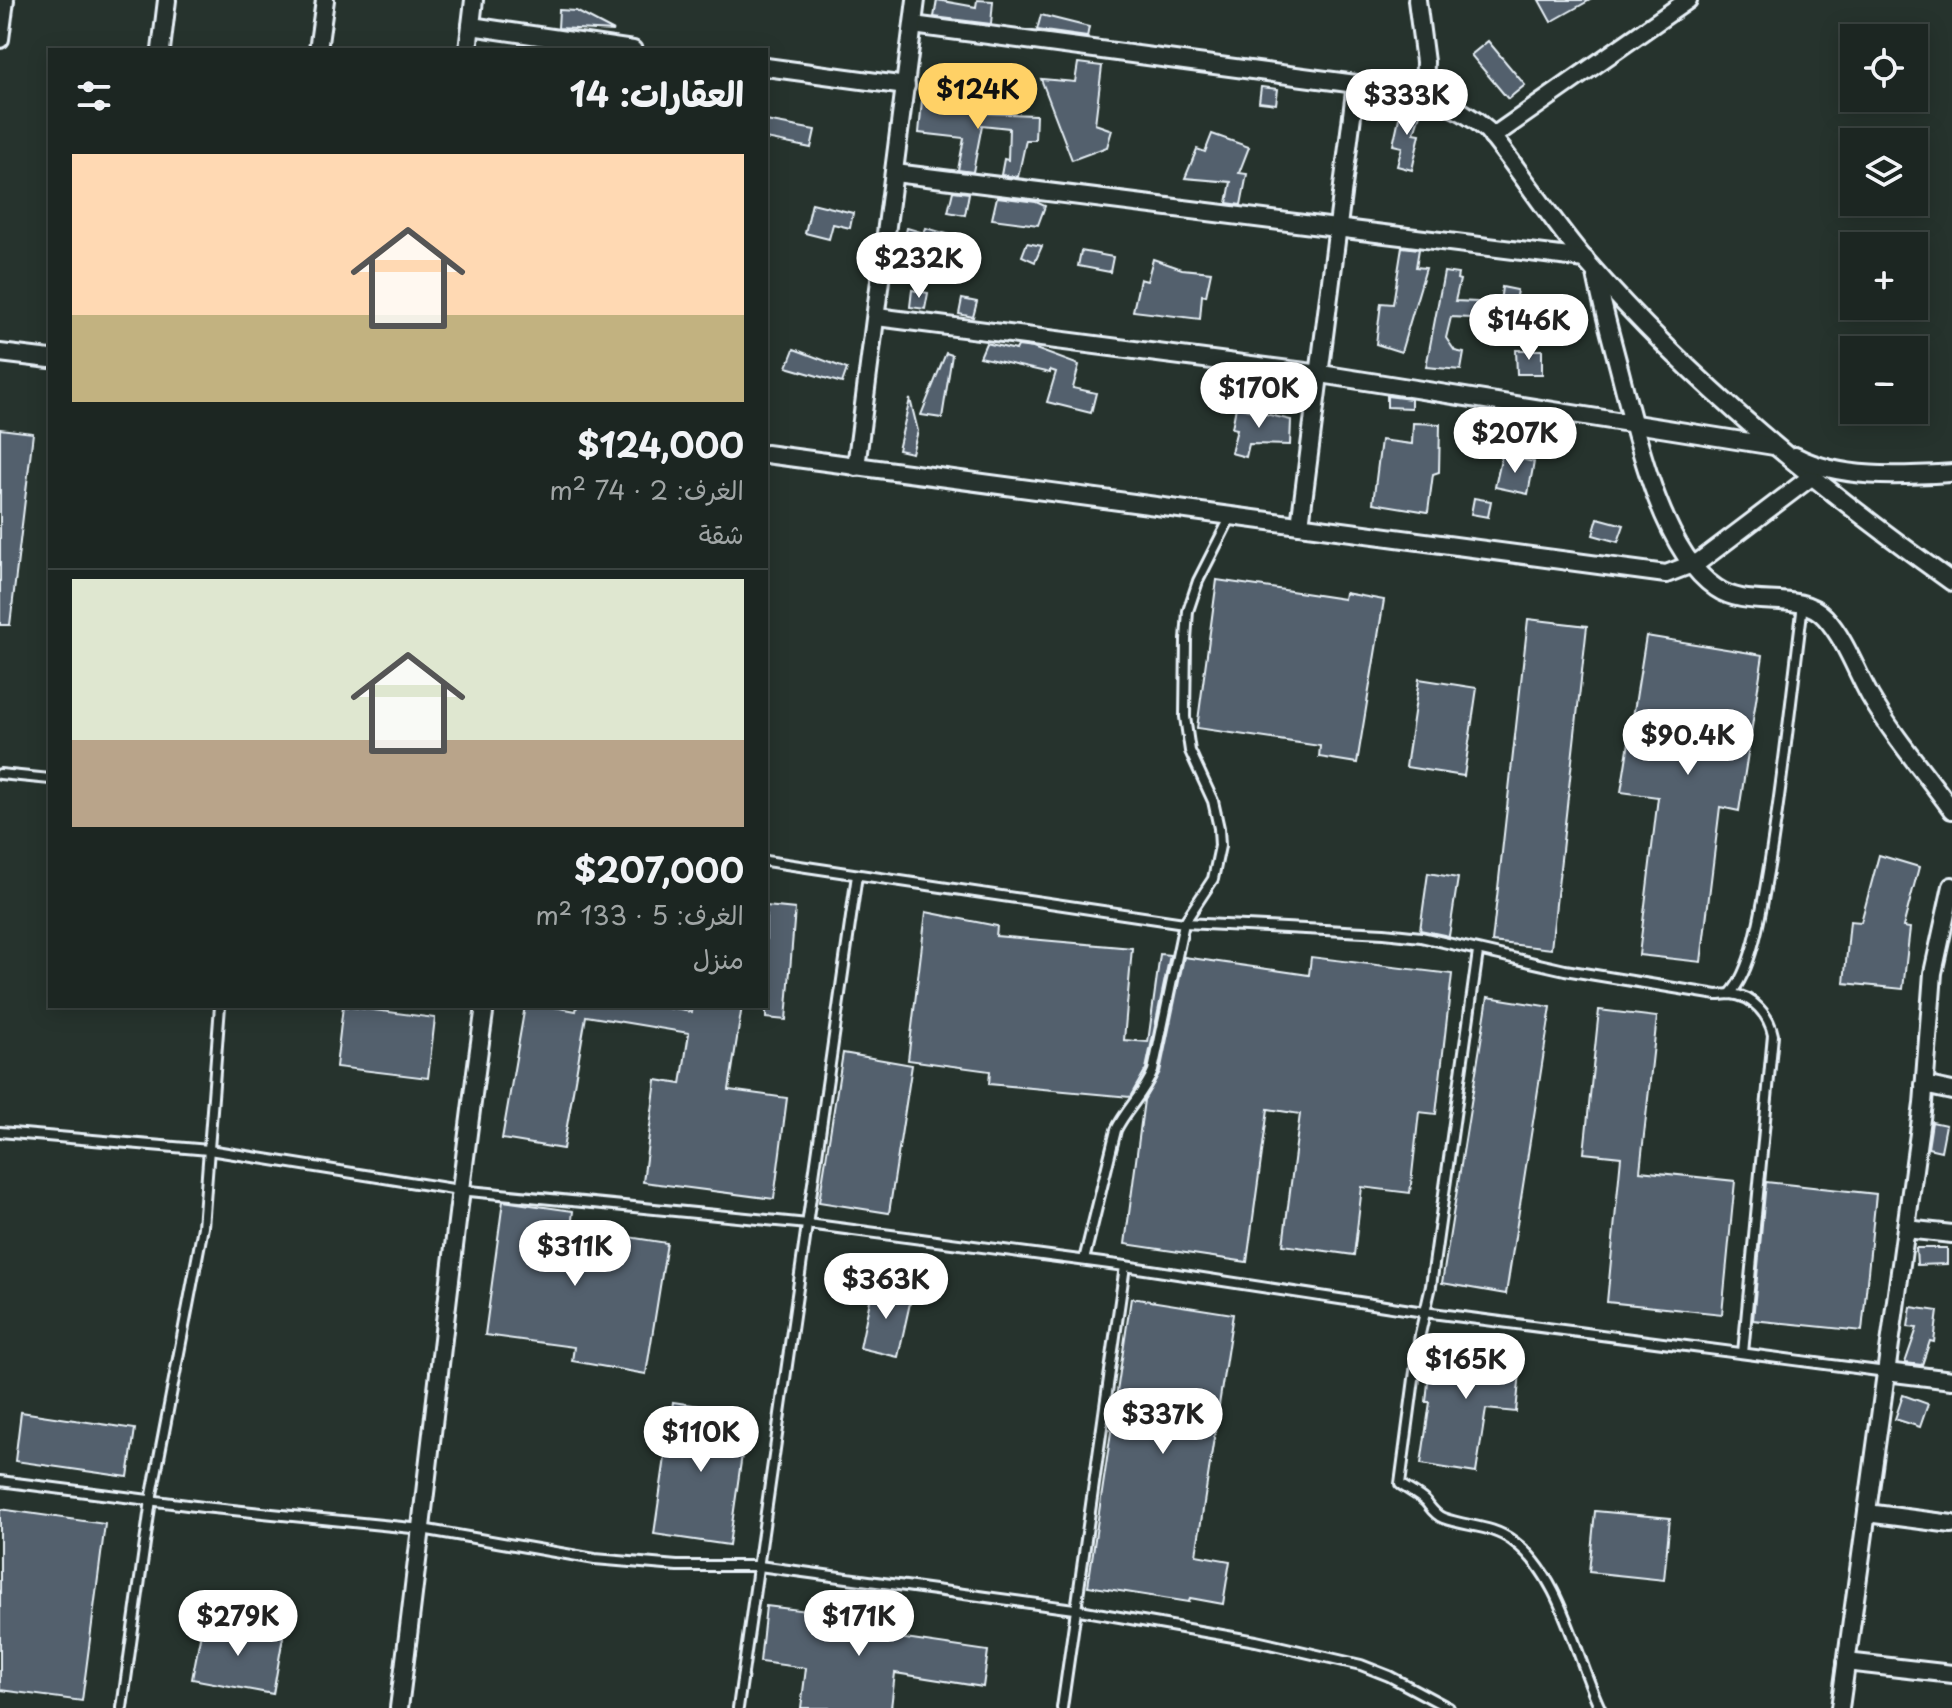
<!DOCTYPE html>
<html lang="ar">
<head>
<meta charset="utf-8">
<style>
	:root { --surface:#1c2622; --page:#29322f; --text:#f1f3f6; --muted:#a0a5a5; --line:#3a4340; --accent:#ffd166 }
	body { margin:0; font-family:"Playpen Sans","Playpen Sans Arabic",sans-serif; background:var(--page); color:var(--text); direction:rtl; height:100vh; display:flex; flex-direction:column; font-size:30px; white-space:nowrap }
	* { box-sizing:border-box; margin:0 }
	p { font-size:26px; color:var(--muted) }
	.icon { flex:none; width:44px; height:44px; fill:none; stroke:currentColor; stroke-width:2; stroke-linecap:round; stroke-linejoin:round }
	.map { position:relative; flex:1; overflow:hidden; direction:ltr }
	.drawer { position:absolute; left:48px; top:48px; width:720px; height:960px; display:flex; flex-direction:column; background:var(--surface); border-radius:0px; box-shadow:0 4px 20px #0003,0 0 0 2px var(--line); direction:rtl }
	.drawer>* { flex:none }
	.buttons { position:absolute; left:1840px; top:24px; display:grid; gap:16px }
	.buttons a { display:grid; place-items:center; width:88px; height:88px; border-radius:0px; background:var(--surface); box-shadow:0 4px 20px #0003,0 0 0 2px var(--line); font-size:40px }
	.price { position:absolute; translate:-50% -68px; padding:0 18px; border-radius:28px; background:#fff; color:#222; font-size:26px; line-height:52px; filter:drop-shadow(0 2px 4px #0008) }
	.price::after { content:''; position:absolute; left:50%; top:48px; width:24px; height:18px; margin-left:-12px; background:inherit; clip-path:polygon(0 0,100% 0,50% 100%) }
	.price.active { background:var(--accent); color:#111 }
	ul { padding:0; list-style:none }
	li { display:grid; align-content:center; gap:16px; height:424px; padding:0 24px }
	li+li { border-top:2px solid var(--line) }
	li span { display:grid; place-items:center; height:248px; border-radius:0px; color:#555 }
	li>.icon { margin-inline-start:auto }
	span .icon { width:144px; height:144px; fill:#fffc; stroke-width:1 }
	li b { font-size:34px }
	h2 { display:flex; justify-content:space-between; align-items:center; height:96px; padding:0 24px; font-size:34px }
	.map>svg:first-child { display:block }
	.building { fill:#52616d; stroke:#e8f1f8; stroke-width:2 }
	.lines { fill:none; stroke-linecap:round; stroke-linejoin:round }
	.service-casing { stroke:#e8f1f8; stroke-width:14 }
	.minor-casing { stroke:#e8f1f8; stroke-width:22 }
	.service { stroke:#26332d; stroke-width:8 }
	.minor { stroke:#26332d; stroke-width:16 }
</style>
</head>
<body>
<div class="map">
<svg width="1952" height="1708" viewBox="0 0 1952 1708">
	<rect width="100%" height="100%" fill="#26332d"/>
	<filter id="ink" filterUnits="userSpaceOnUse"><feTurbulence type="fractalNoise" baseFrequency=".0125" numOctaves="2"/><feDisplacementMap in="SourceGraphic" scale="16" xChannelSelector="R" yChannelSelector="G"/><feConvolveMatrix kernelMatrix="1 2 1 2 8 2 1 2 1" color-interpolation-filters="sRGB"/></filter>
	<g filter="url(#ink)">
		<g class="building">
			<polygon points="937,0 976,7 977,0 993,1 991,24 934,17"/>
			<polygon points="1539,0 1590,0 1551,22"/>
			<polygon points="559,10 576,11 614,31 558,28"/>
			<polygon points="1041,15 1089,27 1087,37 1037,30"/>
			<polygon points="1488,41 1525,85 1508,99 1471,55"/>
			<polygon points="1078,63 1102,66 1095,124 1112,130 1107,147 1072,160 1041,79 1075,82"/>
			<polygon points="1261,87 1278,89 1276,104 1259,102"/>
			<polygon points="922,100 984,107 983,113 1036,115 1035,140 1026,140 1018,177 1001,175 1004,159 1008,160 1009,128 982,125 973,172 958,170 964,138 919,133"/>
			<polygon points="1407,106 1421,111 1414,133 1420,134 1412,170 1397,166 1402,147 1393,145 1401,109 1405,110"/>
			<polygon points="766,121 815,130 811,148 766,139"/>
			<polygon points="1212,134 1249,147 1239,173 1247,174 1241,205 1227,203 1231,182 1185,178 1197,149 1205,152"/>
			<polygon points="953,191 969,193 965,215 948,212"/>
			<polygon points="997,197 1036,202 1045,206 1038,225 992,219"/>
			<polygon points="812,203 853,213 850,228 833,224 829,239 805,233"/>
			<polygon points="907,228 924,233 926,228 961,238 954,268 921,259 922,254 902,249"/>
			<polygon points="1027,243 1042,246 1035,262 1022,256"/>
			<polygon points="1402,247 1419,249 1416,267 1426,268 1401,352 1376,344 1381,303 1393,304"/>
			<polygon points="1081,251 1113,257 1110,272 1078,266"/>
			<polygon points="1153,259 1182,269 1211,272 1206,296 1202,295 1200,319 1133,311 1140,279 1147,281"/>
			<polygon points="1444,272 1458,274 1457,279 1460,280 1455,301 1500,303 1502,287 1517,290 1512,320 1451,317 1446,338 1455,351 1464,353 1461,370 1426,367"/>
			<polygon points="912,290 928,293 925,309 910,307"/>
			<polygon points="962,299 977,302 973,317 959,314"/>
			<polygon points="986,343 1016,350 1018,346 1033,348 1079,365 1073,388 1096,393 1091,413 1047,402 1056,372 1050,370 1050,373 980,357"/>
			<polygon points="794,349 847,369 842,383 787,367"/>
			<polygon points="1516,350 1542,350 1542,374 1517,374"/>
			<polygon points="946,353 952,355 942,418 921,415"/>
			<polygon points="1387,396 1411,399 1411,408 1387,407"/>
			<polygon points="910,399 918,431 912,453 898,450"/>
			<polygon points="1236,407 1291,420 1290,445 1249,444 1246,457 1231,453 1237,429 1232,428"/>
			<polygon points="1413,423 1440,424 1439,472 1433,474 1428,512 1373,503 1381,440 1412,444"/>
			<polygon points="0,429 33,433 10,625 0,625"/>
			<polygon points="1502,455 1534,462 1528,494 1495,487"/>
			<polygon points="1474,498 1491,501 1488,517 1471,514"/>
			<polygon points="1598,518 1624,525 1618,542 1593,535"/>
			<polygon points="1217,580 1344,599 1345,593 1384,600 1357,763 1319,757 1320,746 1197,728"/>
			<polygon points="1528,619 1587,626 1551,949 1492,942"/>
			<polygon points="1646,636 1763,655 1739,811 1720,807 1701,962 1639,955 1658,797 1621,792"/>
			<polygon points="1419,679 1477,688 1464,776 1406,767"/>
			<polygon points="1879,855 1919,867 1903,927 1910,928 1903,989 1844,983 1850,921 1861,922"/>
			<polygon points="1428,873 1458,878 1449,936 1420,930"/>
			<polygon points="766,906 795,909 786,1020 766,1018"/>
			<polygon points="926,912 997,926 996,936 1132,948 1124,1040 1148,1042 1160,954 1170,955 1146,1069 1130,1097 989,1084 990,1071 908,1060"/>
			<polygon points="1184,957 1309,975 1311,957 1452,974 1436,1114 1419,1112 1410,1193 1362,1187 1354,1255 1283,1245 1300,1114 1268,1109 1247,1262 1125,1244 1144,1100 1160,1072"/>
			<polygon points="1488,997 1551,1007 1506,1294 1442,1283"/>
			<polygon points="343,1006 435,1018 428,1078 336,1067"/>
			<polygon points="525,1006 549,1006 576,1011 577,1006 656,1006 692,1012 693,1006 742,1006 729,1090 787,1098 774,1199 643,1182 656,1080 681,1084 689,1033 586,1016 563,1149 502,1139"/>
			<polygon points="1599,1010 1657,1017 1640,1171 1735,1181 1722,1314 1607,1302 1621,1157 1584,1153"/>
			<polygon points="843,1053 912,1065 889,1213 819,1202"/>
			<polygon points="1932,1122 1946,1125 1941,1151 1928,1148"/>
			<polygon points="1766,1182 1876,1194 1862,1331 1753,1320"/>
			<polygon points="503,1201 573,1211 571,1228 667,1243 646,1374 572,1361 574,1347 485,1335"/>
			<polygon points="1916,1248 1947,1248 1947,1264 1917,1265"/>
			<polygon points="873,1286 912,1294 898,1357 860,1348"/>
			<polygon points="1131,1298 1233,1314 1196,1555 1230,1561 1223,1604 1190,1598 1189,1602 1088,1586"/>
			<polygon points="1911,1307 1938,1311 1934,1342 1930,1341 1922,1365 1905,1363 1917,1328 1908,1327"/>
			<polygon points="1432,1342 1522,1352 1516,1412 1486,1409 1476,1473 1421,1464 1430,1402 1426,1402"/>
			<polygon points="1903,1395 1928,1404 1920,1427 1895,1419"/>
			<polygon points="673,1402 748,1413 729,1545 654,1534"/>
			<polygon points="21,1412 135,1429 128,1477 15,1461"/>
			<polygon points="0,1509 105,1524 82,1701 0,1690"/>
			<polygon points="1595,1511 1670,1518 1664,1580 1589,1572"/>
			<polygon points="766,1606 900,1622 898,1638 988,1651 983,1687 895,1673 891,1708 801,1708 806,1668 760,1662"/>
			<polygon points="203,1622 283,1637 273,1694 192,1679"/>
		</g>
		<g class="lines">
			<defs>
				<g id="service">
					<polyline points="0,774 50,779"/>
					<path d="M 766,861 L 1184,923 L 1384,933 L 1421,937 L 1565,970 L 1717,995 C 1722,995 1726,994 1731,994 C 1753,996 1769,1015 1773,1035 L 1743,1353"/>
					<path d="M 1478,952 L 1431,1286 L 1420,1334 L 1400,1484 C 1408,1490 1419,1495 1426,1502 C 1431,1508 1435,1515 1443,1518 C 1467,1527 1492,1525 1513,1541 C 1561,1575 1575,1655 1600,1708"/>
					<path d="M 1730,994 C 1754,969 1763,899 1769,866 C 1783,779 1792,691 1803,604"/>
					<polyline points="0,1132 209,1150 459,1190 808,1224 1125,1266 1424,1312 1886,1372"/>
					<path d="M 1084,1260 L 1116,1130 C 1126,1109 1144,1094 1153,1071 L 1184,923 L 1213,879 L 1220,846 L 1219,828 L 1213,801 L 1190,751 L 1185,717 L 1186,640 L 1188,611 L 1198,581 L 1231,516"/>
					<polyline points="0,1481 203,1507 422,1529 595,1559 677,1566 759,1566 1074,1609 1256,1641 1361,1665 1389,1676 1449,1708"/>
					<polyline points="122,1708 151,1500 203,1227 220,1006"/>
					<polyline points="738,1708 857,875"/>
					<polyline points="1062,1708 1125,1266"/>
				</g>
				<g id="minor">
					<polyline points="1417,0 1425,62 1424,97"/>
					<path d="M 913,25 L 1356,84 C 1404,93 1450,96 1487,130 C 1522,173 1551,220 1586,261 C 1693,384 1820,488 1952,582"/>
					<polyline points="471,26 633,50"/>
					<polyline points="0,39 5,0"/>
					<polyline points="161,50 167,0"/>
					<polyline points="318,50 325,0"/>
					<polyline points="468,50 474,0"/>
					<polyline points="766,67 906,86"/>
					<polyline points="1492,137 1688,0"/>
					<polyline points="895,173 1585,259"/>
					<path d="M 1596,274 C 1602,306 1611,337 1619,368 C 1635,430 1661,551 1716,588 C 1749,611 1799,589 1825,617 C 1845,639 1856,671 1870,696 C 1893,736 1925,773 1952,810"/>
					<polyline points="877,317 1321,374 1774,446"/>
					<polyline points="0,353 50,359"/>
					<polyline points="766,454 1666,574 1700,561 1811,477"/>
					<path d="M 1795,456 C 1841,480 1902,476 1952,473"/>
					<polyline points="856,467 916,0"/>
					<polyline points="1300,525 1356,84"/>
					<polyline points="1924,1085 1952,1091"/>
					<polyline points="1906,1229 1952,1234"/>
					<polyline points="1886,1372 1952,1380"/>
					<polyline points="1867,1513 1952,1524"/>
					<polyline points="1846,1662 1952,1674"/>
					<path d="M 399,1708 C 429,1474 452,1239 485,1006"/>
					<polyline points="1840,1708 1923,1104 1933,973 1952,886"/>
				</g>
			</defs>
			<use href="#service" class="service-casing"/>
			<use href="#minor" class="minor-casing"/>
			<use href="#service" class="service"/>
			<use href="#minor" class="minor"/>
		</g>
	</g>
</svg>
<div class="buttons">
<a><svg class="icon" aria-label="locate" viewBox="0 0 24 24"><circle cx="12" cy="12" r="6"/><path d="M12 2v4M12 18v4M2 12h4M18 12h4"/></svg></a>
<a><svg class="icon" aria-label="layers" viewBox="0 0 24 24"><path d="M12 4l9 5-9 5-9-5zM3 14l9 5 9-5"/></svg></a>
<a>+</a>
<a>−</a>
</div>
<b class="price active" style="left:978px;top:131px">$124K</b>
<b class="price" style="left:1407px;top:137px">$333K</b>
<b class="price" style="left:919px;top:300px">$232K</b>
<b class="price" style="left:1529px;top:362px">$146K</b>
<b class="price" style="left:1259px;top:430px">$170K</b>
<b class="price" style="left:1515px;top:475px">$207K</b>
<b class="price" style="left:1688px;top:777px">$90.4K</b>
<b class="price" style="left:575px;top:1288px">$311K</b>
<b class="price" style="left:886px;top:1321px">$363K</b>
<b class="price" style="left:1466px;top:1401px">$165K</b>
<b class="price" style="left:1163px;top:1456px">$337K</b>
<b class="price" style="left:701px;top:1474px">$110K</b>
<b class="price" style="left:238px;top:1658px">$279K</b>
<b class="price" style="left:859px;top:1658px">$171K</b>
<section class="drawer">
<h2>العقارات: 14<svg class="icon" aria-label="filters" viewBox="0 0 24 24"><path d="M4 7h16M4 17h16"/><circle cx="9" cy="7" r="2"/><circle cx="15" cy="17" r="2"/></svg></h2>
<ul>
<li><span style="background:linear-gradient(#ffd9b3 65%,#c2b280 0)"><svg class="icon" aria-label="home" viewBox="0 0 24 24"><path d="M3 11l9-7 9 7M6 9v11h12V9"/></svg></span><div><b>$124,000</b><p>الغرف: 2 · 74 m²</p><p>شقة</p></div></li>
<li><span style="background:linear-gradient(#dfe7d0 65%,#b9a48a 0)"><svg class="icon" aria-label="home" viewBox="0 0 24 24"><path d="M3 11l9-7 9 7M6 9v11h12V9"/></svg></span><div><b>$207,000</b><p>الغرف: 5 · 133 m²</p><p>منزل</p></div></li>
</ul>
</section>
</div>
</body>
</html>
